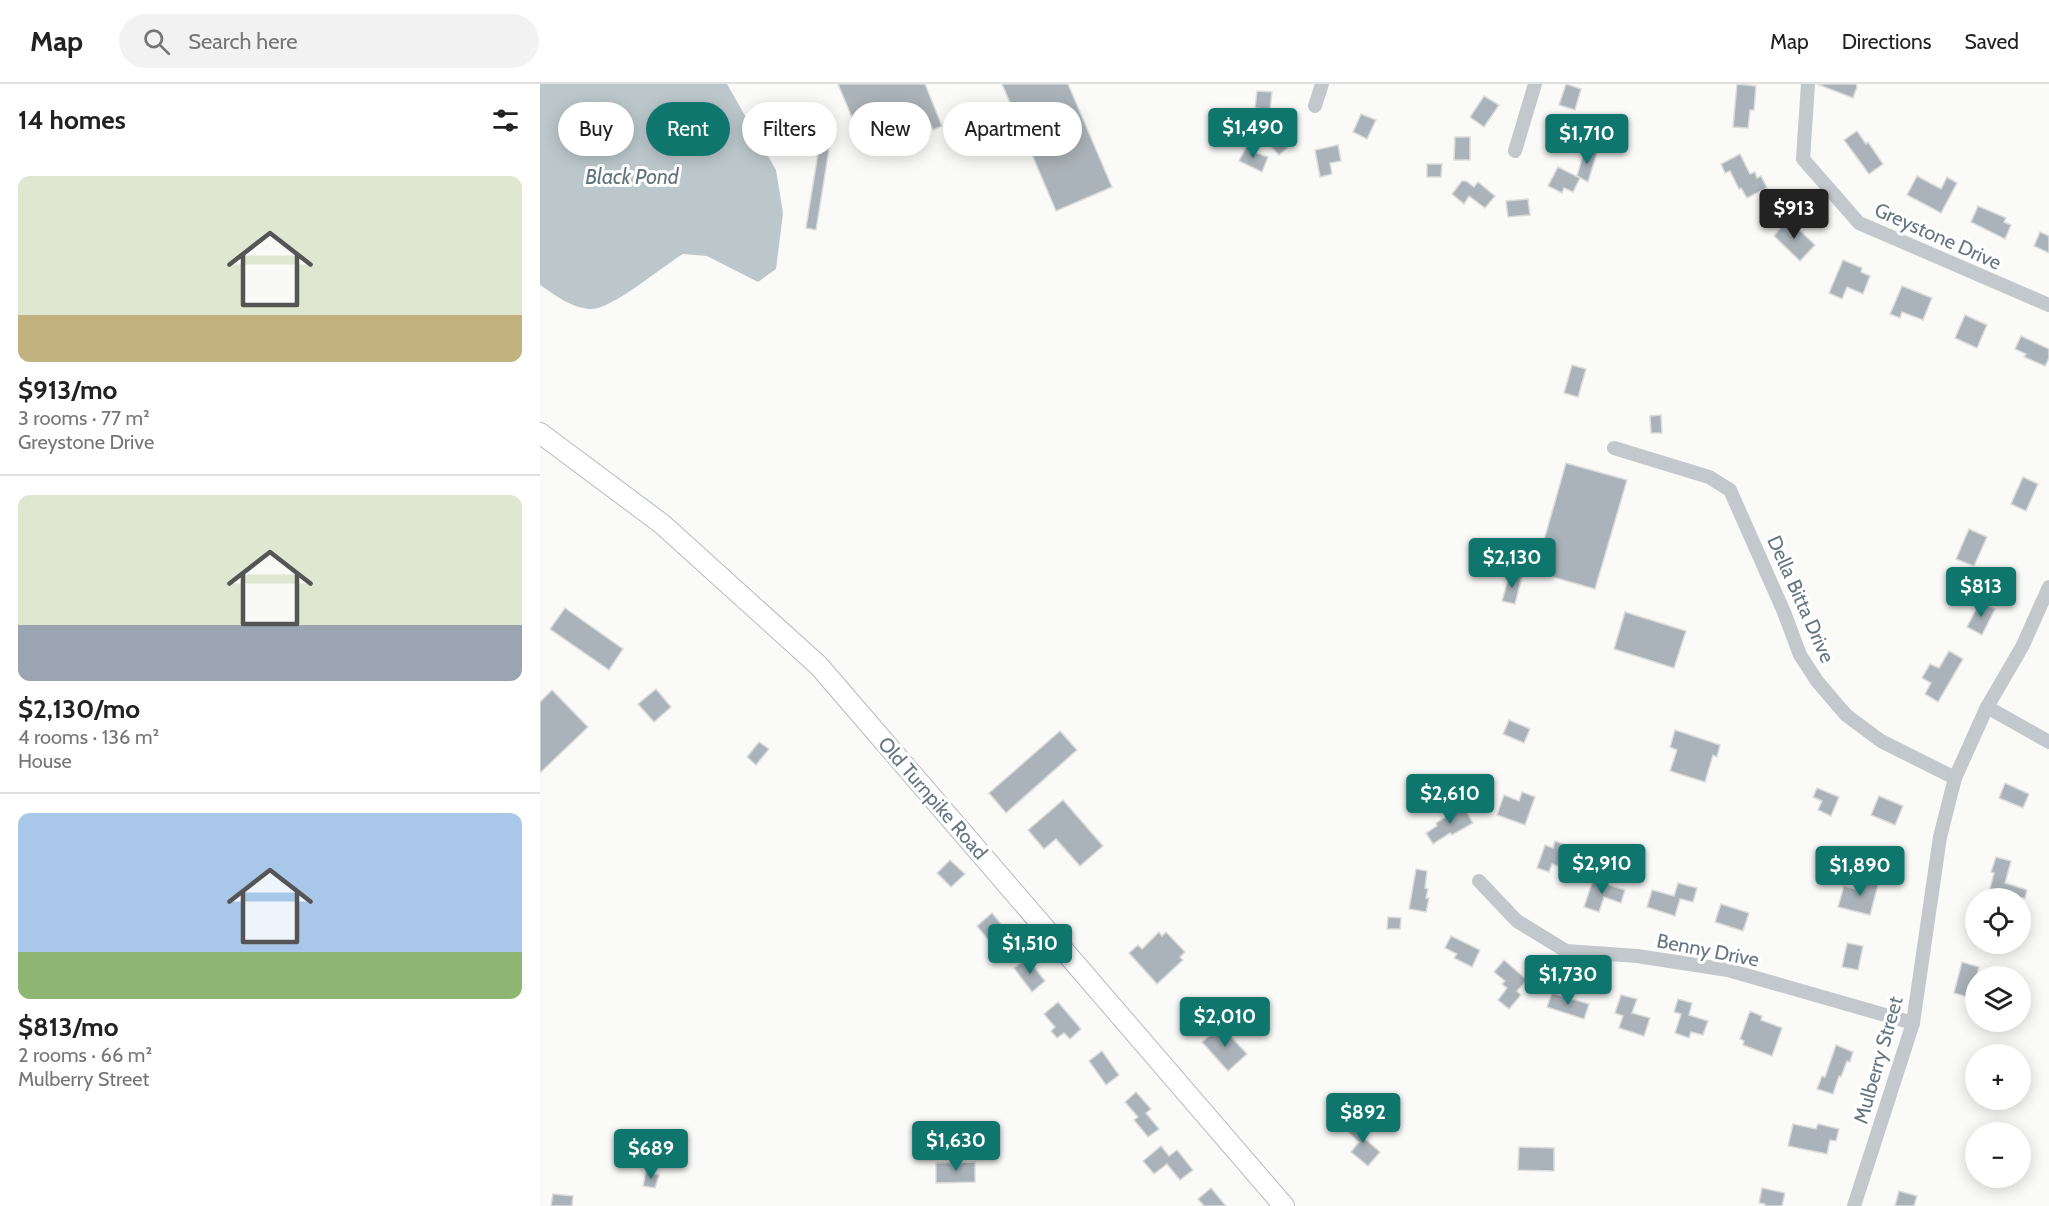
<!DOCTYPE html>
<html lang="en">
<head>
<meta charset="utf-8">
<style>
	:root { --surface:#fff; --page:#f2f2f2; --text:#222; --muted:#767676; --line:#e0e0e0; --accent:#0f766e }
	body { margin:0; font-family:Cabin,sans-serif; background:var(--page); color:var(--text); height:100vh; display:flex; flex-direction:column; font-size:22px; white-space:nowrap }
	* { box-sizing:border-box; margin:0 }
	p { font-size:20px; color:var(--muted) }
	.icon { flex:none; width:33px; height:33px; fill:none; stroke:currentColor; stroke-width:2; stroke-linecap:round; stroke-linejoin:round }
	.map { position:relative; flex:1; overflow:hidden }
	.drawer { display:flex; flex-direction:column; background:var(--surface); width:540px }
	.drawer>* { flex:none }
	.banner { position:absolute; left:18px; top:18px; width:570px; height:54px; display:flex; gap:12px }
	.tools { position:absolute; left:1425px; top:804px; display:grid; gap:12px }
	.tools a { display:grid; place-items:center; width:66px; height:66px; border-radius:50%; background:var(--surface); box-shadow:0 3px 15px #0003; font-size:30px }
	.price { position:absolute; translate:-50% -51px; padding:0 14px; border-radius:6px; background:var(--accent); color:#fff; font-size:20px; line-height:39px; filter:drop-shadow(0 2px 3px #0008) }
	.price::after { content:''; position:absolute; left:50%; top:36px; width:18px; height:14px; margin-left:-9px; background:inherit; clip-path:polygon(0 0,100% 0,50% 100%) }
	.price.on { background:#222; color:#fff }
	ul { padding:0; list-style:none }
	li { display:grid; align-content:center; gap:12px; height:318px; padding:0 18px }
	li+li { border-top:2px solid var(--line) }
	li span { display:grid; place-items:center; height:186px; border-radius:12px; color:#555 }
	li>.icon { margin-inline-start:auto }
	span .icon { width:108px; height:108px; fill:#fffc; stroke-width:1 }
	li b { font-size:26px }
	h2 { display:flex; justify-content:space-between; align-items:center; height:72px; padding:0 18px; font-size:26px }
	.pill { padding:0 21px; border-radius:27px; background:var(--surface); box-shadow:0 3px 15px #0003; font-size:21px; line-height:54px }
	.pill.on { background:var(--accent); color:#fff }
	header { display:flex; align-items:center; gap:36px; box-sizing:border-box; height:84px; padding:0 30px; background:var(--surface); border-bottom:2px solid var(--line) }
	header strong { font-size:28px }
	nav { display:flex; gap:33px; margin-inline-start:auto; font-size:21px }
	.search { width:420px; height:54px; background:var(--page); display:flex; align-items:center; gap:15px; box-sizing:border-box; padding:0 21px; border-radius:33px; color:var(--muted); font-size:22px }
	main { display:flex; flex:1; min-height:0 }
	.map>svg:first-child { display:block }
	.water { fill:#bbc7cb }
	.building { fill:#aab3b9; stroke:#dcdcda; stroke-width:1.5 }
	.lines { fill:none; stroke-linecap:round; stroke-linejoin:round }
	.secondary-casing { stroke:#b3babf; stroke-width:22 }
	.minor { stroke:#c3c8cc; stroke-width:14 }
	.secondary { stroke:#fff; stroke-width:20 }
	.labels { text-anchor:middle; stroke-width:6; stroke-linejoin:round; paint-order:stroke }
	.street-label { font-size:20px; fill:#657683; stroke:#fff }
	.water-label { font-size:21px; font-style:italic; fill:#60757c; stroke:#fff }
</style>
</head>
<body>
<header>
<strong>Map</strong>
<div class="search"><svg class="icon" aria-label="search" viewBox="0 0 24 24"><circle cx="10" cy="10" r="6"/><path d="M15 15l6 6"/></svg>Search here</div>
<nav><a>Map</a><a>Directions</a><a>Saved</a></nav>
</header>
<main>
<section class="drawer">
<h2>14 homes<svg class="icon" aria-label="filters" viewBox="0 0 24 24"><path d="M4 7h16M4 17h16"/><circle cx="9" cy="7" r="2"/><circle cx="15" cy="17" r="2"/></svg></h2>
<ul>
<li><span style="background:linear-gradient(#dfe7d0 75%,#c2b280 0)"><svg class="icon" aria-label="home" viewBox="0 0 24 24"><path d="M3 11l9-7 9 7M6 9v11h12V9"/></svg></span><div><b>$913/mo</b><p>3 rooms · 77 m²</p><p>Greystone Drive</p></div></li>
<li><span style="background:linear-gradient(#dfe7d0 70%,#9aa5b1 0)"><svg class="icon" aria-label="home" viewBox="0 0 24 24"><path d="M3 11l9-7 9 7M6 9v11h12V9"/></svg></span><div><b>$2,130/mo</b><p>4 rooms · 136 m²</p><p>House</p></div></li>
<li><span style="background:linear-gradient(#a9c7e8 75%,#8fb573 0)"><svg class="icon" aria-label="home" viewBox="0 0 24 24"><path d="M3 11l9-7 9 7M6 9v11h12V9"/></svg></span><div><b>$813/mo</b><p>2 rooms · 66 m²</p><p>Mulberry Street</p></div></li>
</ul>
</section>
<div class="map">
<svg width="1509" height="1122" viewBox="0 0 1509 1122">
	<rect width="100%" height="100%" fill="#fafaf8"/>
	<path class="water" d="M 0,0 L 187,0 L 236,86 L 243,129 L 236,185 L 218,198 L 167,172 L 143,170 C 123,182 71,226 51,225 C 31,224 15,211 0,201 Z"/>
	<g class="building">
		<polygon points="298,0 385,0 402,42 393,46 390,39 326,67"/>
		<polygon points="462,0 528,0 572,103 516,127"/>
		<polygon points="1026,0 1041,5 1035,26 1019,21"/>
		<polygon points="1197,0 1216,2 1214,26 1210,26 1208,44 1193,43"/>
		<polygon points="1277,0 1316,0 1317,3 1313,14"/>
		<polygon points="717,7 732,8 730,26 715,24"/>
		<polygon points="944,12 959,21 944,43 930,33"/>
		<polygon points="821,30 836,36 827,55 813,48"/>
		<polygon points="284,32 294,34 276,146 266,144"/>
		<polygon points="1030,40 1034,63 1018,66 1014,43"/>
		<polygon points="736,44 751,61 739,71 724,55"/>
		<polygon points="1317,47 1326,60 1328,58 1343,80 1329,90 1304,56"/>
		<polygon points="915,53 930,53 930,76 914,76"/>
		<polygon points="710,56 711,67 728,73 722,88 699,77"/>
		<polygon points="798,61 801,77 790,79 792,90 780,93 775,66"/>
		<polygon points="1045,65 1057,68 1048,98 1037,92"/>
		<polygon points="1200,70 1210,90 1215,88 1217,94 1221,92 1227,104 1207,114 1201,104 1199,105 1190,87 1185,89 1181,80"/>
		<polygon points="887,80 902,80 901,93 887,93"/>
		<polygon points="1018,83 1040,94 1033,108 1024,104 1022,109 1008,102"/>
		<polygon points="1377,92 1401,105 1407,93 1417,99 1401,129 1367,111"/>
		<polygon points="922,97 926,97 934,103 938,98 955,112 945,124 929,112 924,120 912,110"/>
		<polygon points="988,115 990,131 968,133 966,117"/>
		<polygon points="1438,122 1466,134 1464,138 1471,141 1465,155 1431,138"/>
		<polygon points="1248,135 1275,161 1260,177 1234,152"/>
		<polygon points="1500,148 1509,152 1509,169 1494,162"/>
		<polygon points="1303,176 1322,184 1321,188 1330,192 1323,210 1307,203 1302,215 1289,209"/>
		<polygon points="1362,202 1392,214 1383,236 1362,228 1360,234 1350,230"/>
		<polygon points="1425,231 1447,241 1437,264 1415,254"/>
		<polygon points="1481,252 1509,265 1509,274 1505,282 1484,273 1486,270 1475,265"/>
		<polygon points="1032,281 1046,285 1038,313 1024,309"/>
		<polygon points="1121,331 1122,349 1111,349 1110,332"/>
		<polygon points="1026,379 1087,396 1055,505 995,488"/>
		<polygon points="1483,393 1498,400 1486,427 1471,420"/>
		<polygon points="1429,445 1447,453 1434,482 1416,475"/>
		<polygon points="970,489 982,492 975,520 962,517"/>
		<polygon points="1440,518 1455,525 1442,551 1427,543"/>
		<polygon points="25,524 83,565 69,586 10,545"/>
		<polygon points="1085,528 1146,547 1134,584 1074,565"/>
		<polygon points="1409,567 1423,575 1398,618 1385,610 1391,599 1382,594 1390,580 1399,584"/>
		<polygon points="116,605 131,623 114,638 98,620"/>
		<polygon points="12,606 48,643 0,689 0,618"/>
		<polygon points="969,636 990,645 984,659 963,650"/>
		<polygon points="1135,646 1180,661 1177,673 1173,671 1165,698 1130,687 1137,666 1130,663"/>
		<polygon points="520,647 537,666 466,729 449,709"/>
		<polygon points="219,658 229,665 216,681 207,673"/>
		<polygon points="1465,699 1489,710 1483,724 1459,714"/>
		<polygon points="1277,704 1299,713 1291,732 1278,726 1282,717 1273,713"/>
		<polygon points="982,708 995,713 985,741 957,731 964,711 979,717"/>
		<polygon points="1339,712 1363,722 1355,741 1331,731"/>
		<polygon points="523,716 563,762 540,782 516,755 504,765 488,746"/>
		<polygon points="923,722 933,739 912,751 910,749 893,760 886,749 897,742 896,739"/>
		<polygon points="1015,757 1036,765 1029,786 1012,780 1009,788 997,784 1005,761 1013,764"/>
		<polygon points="1456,773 1471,777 1465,799 1487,806 1485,814 1455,814 1448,812 1454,789 1451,788"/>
		<polygon points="410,776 425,790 411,803 397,789"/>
		<polygon points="876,785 887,787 885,804 888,805 886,814 889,814 886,828 869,825"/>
		<polygon points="1323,793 1339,797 1330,831 1298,823 1304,802 1320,806"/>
		<polygon points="1053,796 1085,806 1081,819 1064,813 1059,828 1044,823"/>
		<polygon points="1138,799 1157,804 1153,818 1140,815 1135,832 1107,823 1112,806 1134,812"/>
		<polygon points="1181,820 1209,829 1203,847 1175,838"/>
		<polygon points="452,829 470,851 455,864 437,842"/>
		<polygon points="848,833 861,834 860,845 847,845"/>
		<polygon points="619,848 622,852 626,848 645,868 640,873 643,876 617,900 589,869 598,861 602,865"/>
		<polygon points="911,852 940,866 932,883 914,874 917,870 905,864"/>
		<polygon points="1307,859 1323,862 1318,886 1302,883"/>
		<polygon points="487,874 505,897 492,908 474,884"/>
		<polygon points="964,876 987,896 977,907 981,911 969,925 958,916 967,904 962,900 965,897 954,888"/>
		<polygon points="1422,878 1439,883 1431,914 1414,909"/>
		<polygon points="1012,909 1049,920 1044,935 1007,923"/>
		<polygon points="1081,911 1097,915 1092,929 1110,934 1104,952 1079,944 1083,932 1075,929"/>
		<polygon points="1138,915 1152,919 1149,931 1168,937 1163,951 1151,948 1149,954 1135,949 1141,930 1134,928"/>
		<polygon points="518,918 541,945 530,955 524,949 517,954 511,947 515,943 504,930"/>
		<polygon points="1210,927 1222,932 1221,936 1242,944 1232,972 1203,961 1204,957 1200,955"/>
		<polygon points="681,942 707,970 688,987 662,958"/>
		<polygon points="1296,961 1313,968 1310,978 1307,977 1301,993 1299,992 1293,1010 1277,1005 1282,992 1285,993"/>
		<polygon points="562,967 579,991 566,1001 549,977"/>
		<polygon points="596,1008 611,1025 606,1029 619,1045 608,1053 594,1036 598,1033 585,1018"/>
		<polygon points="816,1036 830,1048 824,1054 840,1068 828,1082 811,1068 819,1058 807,1047"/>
		<polygon points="1253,1040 1276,1045 1278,1040 1299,1045 1296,1057 1290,1056 1287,1070 1248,1062"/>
		<polygon points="621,1062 629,1072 637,1066 653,1086 640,1096 627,1080 614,1090 603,1077"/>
		<polygon points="979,1063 1014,1064 1014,1087 978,1086"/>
		<polygon points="435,1078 435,1098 396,1099 396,1079"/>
		<polygon points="106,1088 119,1091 115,1104 103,1102"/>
		<polygon points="671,1104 686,1122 664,1122 658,1115"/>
		<polygon points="1222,1104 1245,1109 1242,1122 1225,1122 1225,1120 1219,1119"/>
		<polygon points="1359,1107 1377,1112 1374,1122 1355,1122"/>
		<polygon points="13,1110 33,1112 32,1122 11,1122"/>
	</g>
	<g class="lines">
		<defs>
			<polyline id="secondary" points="0,349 122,440 279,582 744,1122"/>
		</defs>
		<use href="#secondary" class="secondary-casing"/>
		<g class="minor">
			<polyline points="1268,0 1263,75 1319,139 1509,221"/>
			<polyline points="775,22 782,0"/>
			<polyline points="975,67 995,0"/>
			<polyline points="1074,364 1169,393 1190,406 1244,528 1260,571 1277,597 1306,631 1341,657 1415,694"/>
			<polyline points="1447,623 1509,658"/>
			<polyline points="939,797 977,837 1026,867 1097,872 1188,886 1373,939"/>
			<polyline points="1314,1122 1373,939 1400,753 1415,694 1447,623 1482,563 1509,503"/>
		</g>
		<use href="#secondary" class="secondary"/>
	</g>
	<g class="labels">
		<g class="street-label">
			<text transform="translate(1398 152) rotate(24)" y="7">Greystone Drive</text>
			<text transform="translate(1261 515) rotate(66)" y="7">Della Bitta Drive</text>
			<text transform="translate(393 714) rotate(49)" y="7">Old Turnpike Road</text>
			<text transform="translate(1168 866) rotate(11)" y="7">Benny Drive</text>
			<text transform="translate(1338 976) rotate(-74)" y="7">Mulberry Street</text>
		</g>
		<g class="water-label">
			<text x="92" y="100">Black Pond</text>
		</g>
	</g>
</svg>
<div class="tools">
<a><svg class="icon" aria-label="locate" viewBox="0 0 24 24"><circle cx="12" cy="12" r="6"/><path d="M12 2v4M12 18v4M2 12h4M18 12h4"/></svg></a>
<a><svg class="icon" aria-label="layers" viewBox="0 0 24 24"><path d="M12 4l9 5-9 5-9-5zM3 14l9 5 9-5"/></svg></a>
<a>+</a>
<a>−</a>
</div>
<b class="price" style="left:713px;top:75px">$1,490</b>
<b class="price" style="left:1047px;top:81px">$1,710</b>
<b class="price on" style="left:1254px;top:156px">$913</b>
<b class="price" style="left:972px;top:505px">$2,130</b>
<b class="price" style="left:1441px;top:534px">$813</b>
<b class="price" style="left:910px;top:741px">$2,610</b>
<b class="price" style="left:1062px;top:811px">$2,910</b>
<b class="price" style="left:1320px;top:813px">$1,890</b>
<b class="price" style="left:490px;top:891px">$1,510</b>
<b class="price" style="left:1028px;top:922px">$1,730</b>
<b class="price" style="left:685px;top:964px">$2,010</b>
<b class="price" style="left:823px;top:1060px">$892</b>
<b class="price" style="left:416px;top:1088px">$1,630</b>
<b class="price" style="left:111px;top:1096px">$689</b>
<div class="banner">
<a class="pill">Buy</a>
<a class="pill on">Rent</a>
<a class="pill">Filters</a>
<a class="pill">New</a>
<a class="pill">Apartment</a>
</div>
</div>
</main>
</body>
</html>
